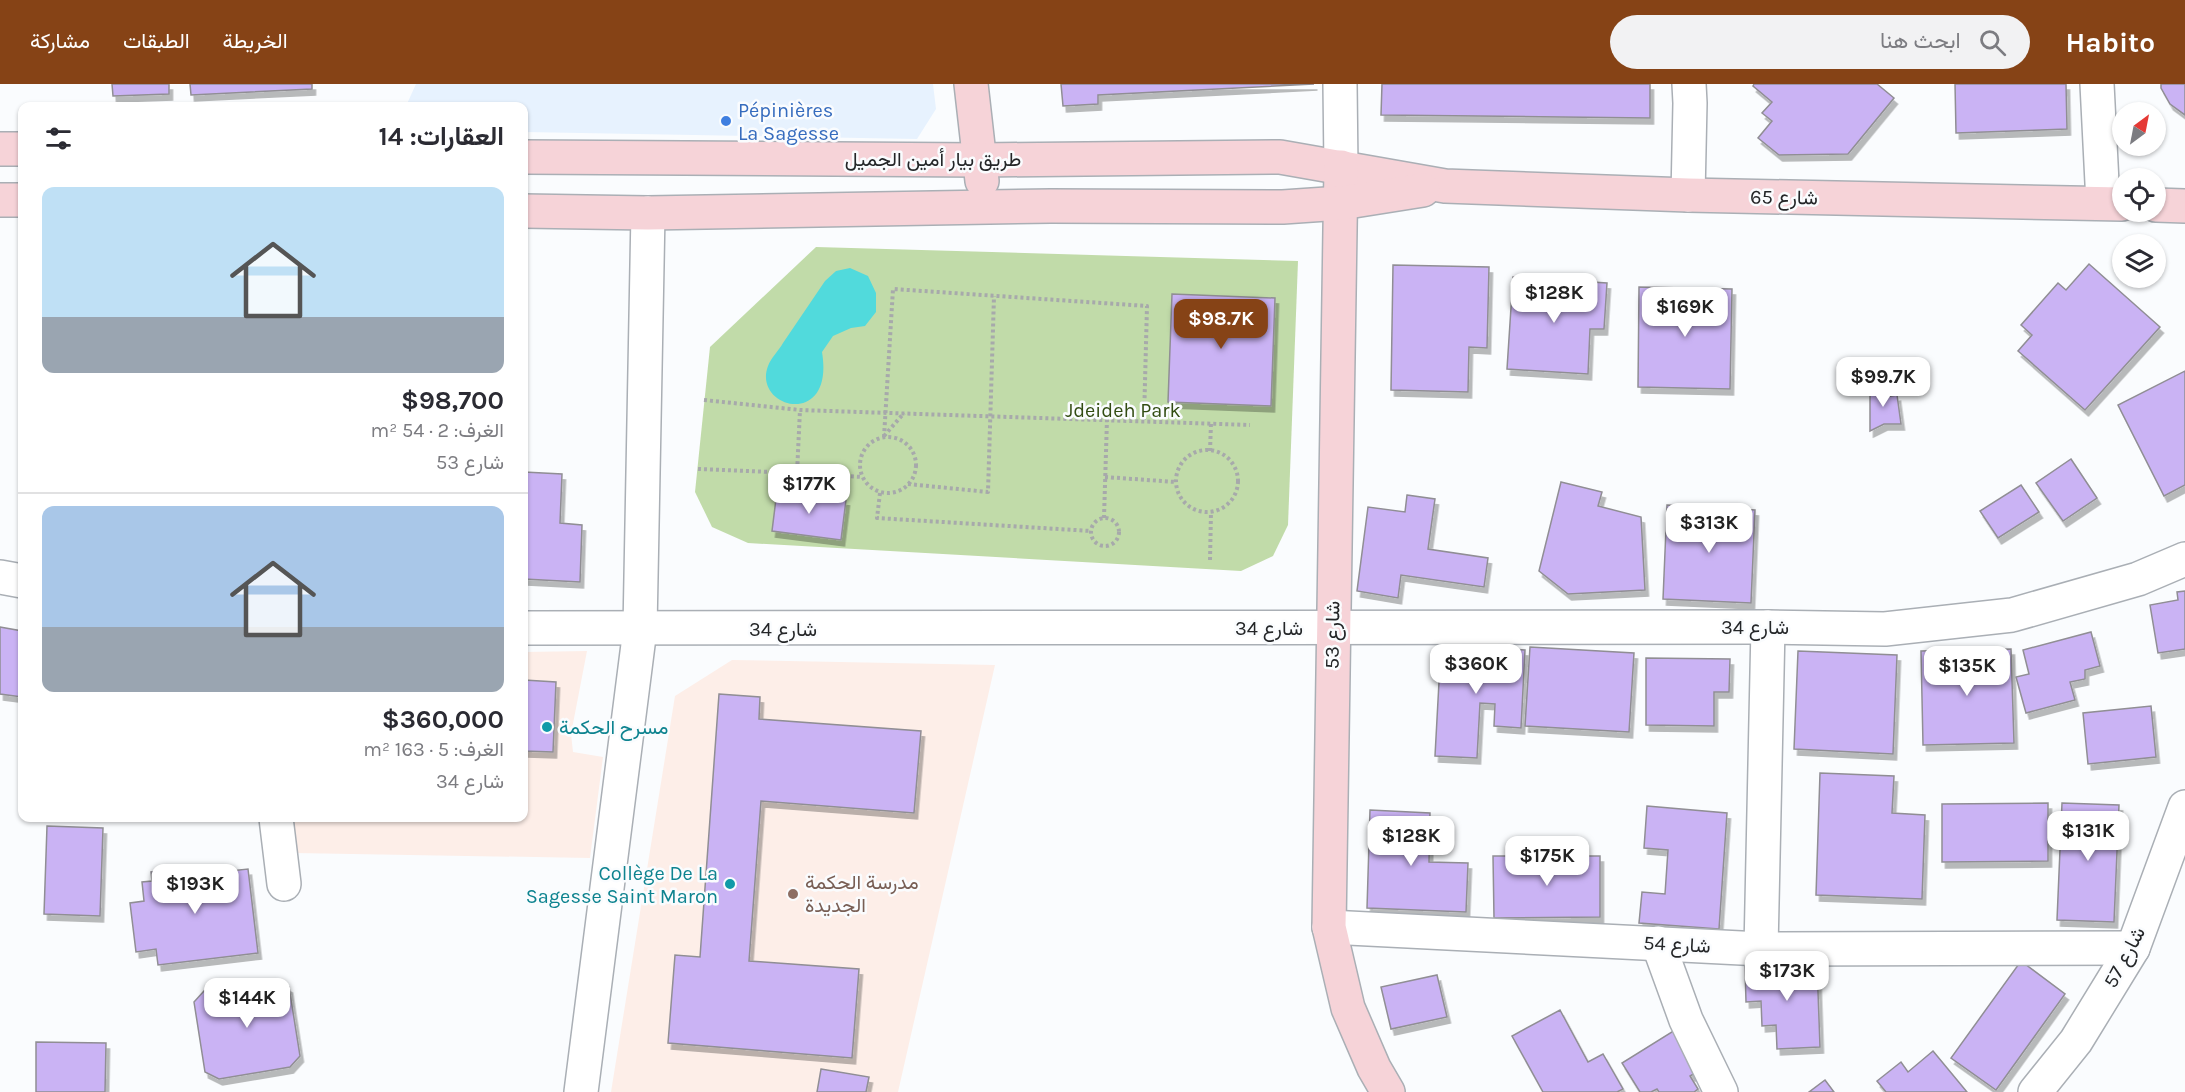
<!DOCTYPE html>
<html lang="ar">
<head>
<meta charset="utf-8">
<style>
	:root { --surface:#fff; --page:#f2f2f3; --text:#2b2b33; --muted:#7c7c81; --line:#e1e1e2; --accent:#864316 }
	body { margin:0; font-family:Karla,Vazirmatn,sans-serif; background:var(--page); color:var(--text); direction:rtl; height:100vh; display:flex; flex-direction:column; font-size:22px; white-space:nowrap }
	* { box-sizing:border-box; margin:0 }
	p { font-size:20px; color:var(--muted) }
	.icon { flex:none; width:33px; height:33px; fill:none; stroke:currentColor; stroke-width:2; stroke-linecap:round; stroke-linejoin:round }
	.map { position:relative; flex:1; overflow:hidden; direction:ltr }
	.details { position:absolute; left:18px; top:18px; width:510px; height:720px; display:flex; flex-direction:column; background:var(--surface); border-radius:12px; box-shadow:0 2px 4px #0004; direction:rtl }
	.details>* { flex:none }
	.needle { width:39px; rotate:32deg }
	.buttons { position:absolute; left:2112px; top:18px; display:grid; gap:12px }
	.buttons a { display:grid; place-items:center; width:54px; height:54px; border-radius:50%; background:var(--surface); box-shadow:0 2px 4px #0004; font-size:30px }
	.price { position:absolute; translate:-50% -51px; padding:0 14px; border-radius:12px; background:#fff; color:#222; font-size:20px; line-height:39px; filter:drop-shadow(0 2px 3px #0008) }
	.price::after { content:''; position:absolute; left:50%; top:36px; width:18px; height:14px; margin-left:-9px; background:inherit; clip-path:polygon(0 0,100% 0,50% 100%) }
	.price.selected { background:var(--accent); color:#fff }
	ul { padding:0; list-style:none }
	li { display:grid; align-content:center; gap:12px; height:318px; padding:0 24px }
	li+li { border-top:2px solid var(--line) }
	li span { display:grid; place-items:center; height:186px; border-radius:12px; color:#555 }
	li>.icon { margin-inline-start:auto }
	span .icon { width:108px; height:108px; fill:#fffc; stroke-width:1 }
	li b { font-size:26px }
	h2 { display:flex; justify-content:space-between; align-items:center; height:72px; padding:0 24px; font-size:26px }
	header { display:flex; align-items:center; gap:36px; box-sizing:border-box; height:84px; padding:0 30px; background:var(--accent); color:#fff }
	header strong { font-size:28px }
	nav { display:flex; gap:33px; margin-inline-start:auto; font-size:21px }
	.search { width:420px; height:54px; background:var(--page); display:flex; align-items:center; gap:15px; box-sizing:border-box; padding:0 21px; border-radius:33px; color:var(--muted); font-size:22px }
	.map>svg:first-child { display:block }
	.built { fill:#e7f2fe }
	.education { fill:#fdeee8 }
	.green { fill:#c1dba9 }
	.water { fill:#51dadc }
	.building { fill:#cab3f4; stroke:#908e94; stroke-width:1.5; filter:url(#shadow) }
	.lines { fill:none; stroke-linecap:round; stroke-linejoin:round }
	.street-casing { stroke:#aaafb5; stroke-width:36 }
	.secondary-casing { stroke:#aaafb5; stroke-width:36 }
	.path { stroke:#a7a9ab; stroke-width:4; stroke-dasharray:3 3; stroke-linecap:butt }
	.street { stroke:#fff; stroke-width:33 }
	.secondary { stroke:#f6d3d8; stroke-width:33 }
	.shop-dot { fill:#3f7fe0; stroke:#fafcfe; stroke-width:2 }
	.culture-dot { fill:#0f9aa8; stroke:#fafcfe; stroke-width:2 }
	.education-dot { fill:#8d6e63; stroke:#fafcfe; stroke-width:2 }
	.labels { text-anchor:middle; stroke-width:5; stroke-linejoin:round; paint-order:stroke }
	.shop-label { font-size:20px; fill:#366cbe; stroke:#fafcfe; text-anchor:start }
	.street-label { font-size:20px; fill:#242628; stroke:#fafcfe }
	.park-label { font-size:20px; fill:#324c12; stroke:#fafcfe }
	.culture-label { font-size:20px; fill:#0d838f; stroke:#fafcfe; text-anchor:start }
	.education-label { font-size:20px; fill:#785e54; stroke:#fafcfe; text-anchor:start }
</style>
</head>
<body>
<header>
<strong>Habito</strong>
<div class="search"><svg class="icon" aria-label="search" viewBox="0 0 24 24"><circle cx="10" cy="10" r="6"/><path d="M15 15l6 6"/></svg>ابحث هنا</div>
<nav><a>الخريطة</a><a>الطبقات</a><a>مشاركة</a></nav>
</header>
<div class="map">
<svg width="2185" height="1008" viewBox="0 0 2185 1008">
	<defs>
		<filter id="shadow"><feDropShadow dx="3.5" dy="6" stdDeviation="0" flood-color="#0004"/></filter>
	</defs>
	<rect width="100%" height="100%" fill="#fafcfe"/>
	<polygon class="built" points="416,0 933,0 936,25 917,55 524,48 524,22 406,22"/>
	<g class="education">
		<polygon points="587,567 571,650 573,668 603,673 590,774 294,769 294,734 524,734 524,568"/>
		<polygon points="732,576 995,581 898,1008 611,1008 675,612"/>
	</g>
	<polygon class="green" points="816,163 1298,177 1288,441 1273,472 1241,487 748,459 712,443 695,408 710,263"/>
	<path class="water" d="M 850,184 L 868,192 L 876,209 L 876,228 L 865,242 L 851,244 L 833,252 L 822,268 C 835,346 752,324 768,282 C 771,274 779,266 783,259 C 797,238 811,218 825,197 L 836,187 Z"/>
	<g class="building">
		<polygon points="112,0 169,0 169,10 113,12"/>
		<polygon points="190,0 312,0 312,5 191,11"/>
		<polygon points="1061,0 1314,0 1098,11 1098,20 1063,22"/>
		<polygon points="1382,0 1650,0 1650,34 1381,31"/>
		<polygon points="1754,0 1877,0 1894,14 1848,70 1779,71 1758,54 1772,37 1762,29 1772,18 1753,2"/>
		<polygon points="1955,0 2066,0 2067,45 1956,49"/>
		<polygon points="2161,0 2185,0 2185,31 2170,20 2161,4"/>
		<polygon points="2089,180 2160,243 2085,326 2018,267 2032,251 2021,241 2058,199 2066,206"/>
		<polygon points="1393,181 1489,183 1487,264 1469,263 1468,308 1391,306"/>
		<polygon points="1513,193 1607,199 1604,245 1590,245 1588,290 1507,285"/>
		<polygon points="1639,203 1732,205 1730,305 1638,303"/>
		<polygon points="1172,210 1275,214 1271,322 1168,318"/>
		<polygon points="2185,287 2185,401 2164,412 2118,321"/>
		<polygon points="1887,298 1885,313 1897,311 1901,340 1884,340 1870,347 1870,303"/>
		<polygon points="2071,375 2097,414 2063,437 2036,399"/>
		<polygon points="524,388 562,390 560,439 582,441 580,498 524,495"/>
		<polygon points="1561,398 1602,408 1598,422 1641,433 1645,506 1568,510 1539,487"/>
		<polygon points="2021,401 2039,428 1998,454 1980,427"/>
		<polygon points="777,407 846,416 841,456 772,447"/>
		<polygon points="1407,411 1435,415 1428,465 1488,474 1484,503 1401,491 1398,514 1357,507 1368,423 1405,428"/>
		<polygon points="1667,421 1755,426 1751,519 1663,515"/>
		<polygon points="2185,507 2185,565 2158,569 2150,521 2178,516 2177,508"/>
		<polygon points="0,543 22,547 22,613 0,610"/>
		<polygon points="2091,548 2100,582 2085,586 2085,595 2070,598 2075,616 2026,629 2016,593 2029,590 2023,566"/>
		<polygon points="1441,561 1525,566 1521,644 1494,642 1495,620 1480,619 1477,674 1435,672"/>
		<polygon points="1530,563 1634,569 1629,648 1525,642"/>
		<polygon points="2011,565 2014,659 1923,661 1921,567"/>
		<polygon points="1798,567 1897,571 1893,670 1794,665"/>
		<polygon points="1646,574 1730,575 1729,608 1714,608 1714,642 1646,641"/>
		<polygon points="524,596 556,598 553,668 524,667"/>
		<polygon points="719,610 760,613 759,635 921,647 914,729 761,717 749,877 859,885 852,974 668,959 675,871 700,873"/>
		<polygon points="2151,622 2156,673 2088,680 2083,629"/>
		<polygon points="1820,689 1894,692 1892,729 1925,731 1922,815 1816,811"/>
		<polygon points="2048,719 2048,777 1942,778 1942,720"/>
		<polygon points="2062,719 2119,721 2114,838 2057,836"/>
		<polygon points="1647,722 1727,729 1719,845 1639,839 1642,808 1665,810 1668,766 1644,764"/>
		<polygon points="1370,726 1430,729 1429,778 1468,779 1466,828 1367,824"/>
		<polygon points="47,742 103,744 100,832 44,830"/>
		<polygon points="1493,772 1600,772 1600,833 1494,834"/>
		<polygon points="211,781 212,789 248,785 258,869 158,881 156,865 136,868 130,819 144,817 142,798 152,797 151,788"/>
		<polygon points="2021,877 2065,910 1996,1006 1951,974"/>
		<polygon points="1817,880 1820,963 1777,965 1776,941 1762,942 1761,917 1746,918 1745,882"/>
		<polygon points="1437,891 1447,933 1391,945 1381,903"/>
		<polygon points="276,896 289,903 300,972 290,983 219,995 205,988 194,918 204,907"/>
		<polygon points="1560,926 1588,978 1603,970 1623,1005 1617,1008 1543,1008 1512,952"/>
		<polygon points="1675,946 1700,986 1690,992 1698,1005 1694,1008 1659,1008 1657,1005 1651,1008 1640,1008 1622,979"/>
		<polygon points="36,958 106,959 105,1008 36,1008"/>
		<polygon points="1933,967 1967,1008 1886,1008 1877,997 1901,978 1908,988"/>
		<polygon points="821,985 869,993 866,1008 817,1008"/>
		<polygon points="1825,996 1834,1008 1809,1008"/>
	</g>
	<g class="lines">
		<defs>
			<g id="street">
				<polyline points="1340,0 1341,83"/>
				<polyline points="2097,0 2103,119"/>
				<polyline points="1688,111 1690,19 1689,0"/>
				<polyline points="0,493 22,497"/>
				<polyline points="524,544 1768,543 1885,545 2012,531 2138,495 2185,475"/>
				<polyline points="276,734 284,800"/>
				<polyline points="1329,843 1761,865 2133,864"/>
				<polyline points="1658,859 1686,936 1721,1008"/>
				<polyline points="1761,865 1768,543"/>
				<polyline points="581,1008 640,545 648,129"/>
				<polyline points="2035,1008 2076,957 2133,864 2185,723"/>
			</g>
			<g id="secondary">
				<polyline points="971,0 982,97"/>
				<polyline points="0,65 22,65"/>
				<polyline points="524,73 980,76 1280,73 1445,102 1688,111 2122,120"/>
				<polyline points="1341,83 1329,843 1348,924 1374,984 1388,1008"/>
				<polyline points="0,116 22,116"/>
				<polyline points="2156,121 2185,122"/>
				<polyline points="524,127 648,129 1051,122 1283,123 1341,119 1423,106"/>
			</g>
		</defs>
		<use href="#street" class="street-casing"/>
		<use href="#secondary" class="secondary-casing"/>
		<g class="path">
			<polyline points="704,316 800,326 1250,341"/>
			<polyline points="884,352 904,329"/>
			<circle cx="888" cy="381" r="28"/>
			<polyline points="884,353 893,205 1147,222 1144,336"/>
			<circle cx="1207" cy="397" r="31"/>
			<polyline points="1210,367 1211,339"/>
			<polyline points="698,385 797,389 800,326"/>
			<polyline points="797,389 862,393"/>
			<polyline points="1105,393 1176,398"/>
			<polyline points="908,400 988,408 994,212"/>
			<polyline points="880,409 877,434 1091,447"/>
			<circle cx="1105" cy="448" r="14"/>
			<polyline points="1104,434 1107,335"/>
			<polyline points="1210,476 1211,428"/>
		</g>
		<use href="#street" class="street"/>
		<use href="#secondary" class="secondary"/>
	</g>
	<circle class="shop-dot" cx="726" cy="37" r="6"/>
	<g class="culture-dot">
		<circle cx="547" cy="643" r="6"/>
		<circle cx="730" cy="800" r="6"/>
	</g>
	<circle class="education-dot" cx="793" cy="810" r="6"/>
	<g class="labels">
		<g class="shop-label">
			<text x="738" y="33">Pépinières<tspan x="738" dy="23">La Sagesse</tspan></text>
		</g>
		<g class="street-label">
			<text x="933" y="82">طريق بيار أمين الجميل</text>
			<text transform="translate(1784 113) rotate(1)" y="7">شارع 65</text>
			<text x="1755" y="550">شارع 34</text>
			<text x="1269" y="551">شارع 34</text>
			<text x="783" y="552">شارع 34</text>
			<text transform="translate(1332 551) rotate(-89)" y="7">شارع 53</text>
			<text transform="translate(1677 860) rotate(3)" y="7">شارع 54</text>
			<text transform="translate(2124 873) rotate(-62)" y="7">شارع 57</text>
		</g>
		<g class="park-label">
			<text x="1123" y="333">Jdeideh Park</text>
		</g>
		<g class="culture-label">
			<text x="559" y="650">مسرح الحكمة</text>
			<text x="718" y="796" text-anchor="end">Collège De La<tspan x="718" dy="23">Sagesse Saint Maron</tspan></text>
		</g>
		<g class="education-label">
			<text x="805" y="805">مدرسة الحكمة<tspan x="805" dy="23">الجديدة</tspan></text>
		</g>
	</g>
</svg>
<div class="buttons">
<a><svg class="needle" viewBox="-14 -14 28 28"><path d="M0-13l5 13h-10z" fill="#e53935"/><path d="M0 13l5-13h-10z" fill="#7c7c81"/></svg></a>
<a><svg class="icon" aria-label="locate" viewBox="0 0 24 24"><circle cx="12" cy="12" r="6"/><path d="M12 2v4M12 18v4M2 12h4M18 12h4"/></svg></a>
<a><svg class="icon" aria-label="layers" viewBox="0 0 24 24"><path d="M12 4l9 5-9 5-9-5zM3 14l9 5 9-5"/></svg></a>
</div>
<b class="price" style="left:1554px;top:240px">$128K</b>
<b class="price" style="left:1685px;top:254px">$169K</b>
<b class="price selected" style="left:1221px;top:266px">$98.7K</b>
<b class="price" style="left:1883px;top:324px">$99.7K</b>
<b class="price" style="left:809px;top:431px">$177K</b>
<b class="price" style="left:1709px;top:470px">$313K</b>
<b class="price" style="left:1476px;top:611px">$360K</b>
<b class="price" style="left:1967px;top:613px">$135K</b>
<b class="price" style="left:2088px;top:778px">$131K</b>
<b class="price" style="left:1411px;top:783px">$128K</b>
<b class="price" style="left:1547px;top:803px">$175K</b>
<b class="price" style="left:195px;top:831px">$193K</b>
<b class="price" style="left:1787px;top:918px">$173K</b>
<b class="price" style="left:247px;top:945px">$144K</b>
<section class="details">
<h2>العقارات: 14<svg class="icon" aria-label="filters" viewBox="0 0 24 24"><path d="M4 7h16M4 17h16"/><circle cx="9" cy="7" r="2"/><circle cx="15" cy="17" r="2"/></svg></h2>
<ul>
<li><span style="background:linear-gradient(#bfe0f5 70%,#9aa5b1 0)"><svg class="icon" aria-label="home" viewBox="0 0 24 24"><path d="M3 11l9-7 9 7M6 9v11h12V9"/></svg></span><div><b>$98,700</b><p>الغرف: 2 · 54 m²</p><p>شارع 53</p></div></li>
<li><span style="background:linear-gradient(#a9c7e8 65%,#9aa5b1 0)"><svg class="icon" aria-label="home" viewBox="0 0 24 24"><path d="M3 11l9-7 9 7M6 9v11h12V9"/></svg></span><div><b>$360,000</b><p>الغرف: 5 · 163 m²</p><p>شارع 34</p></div></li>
</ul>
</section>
</div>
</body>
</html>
